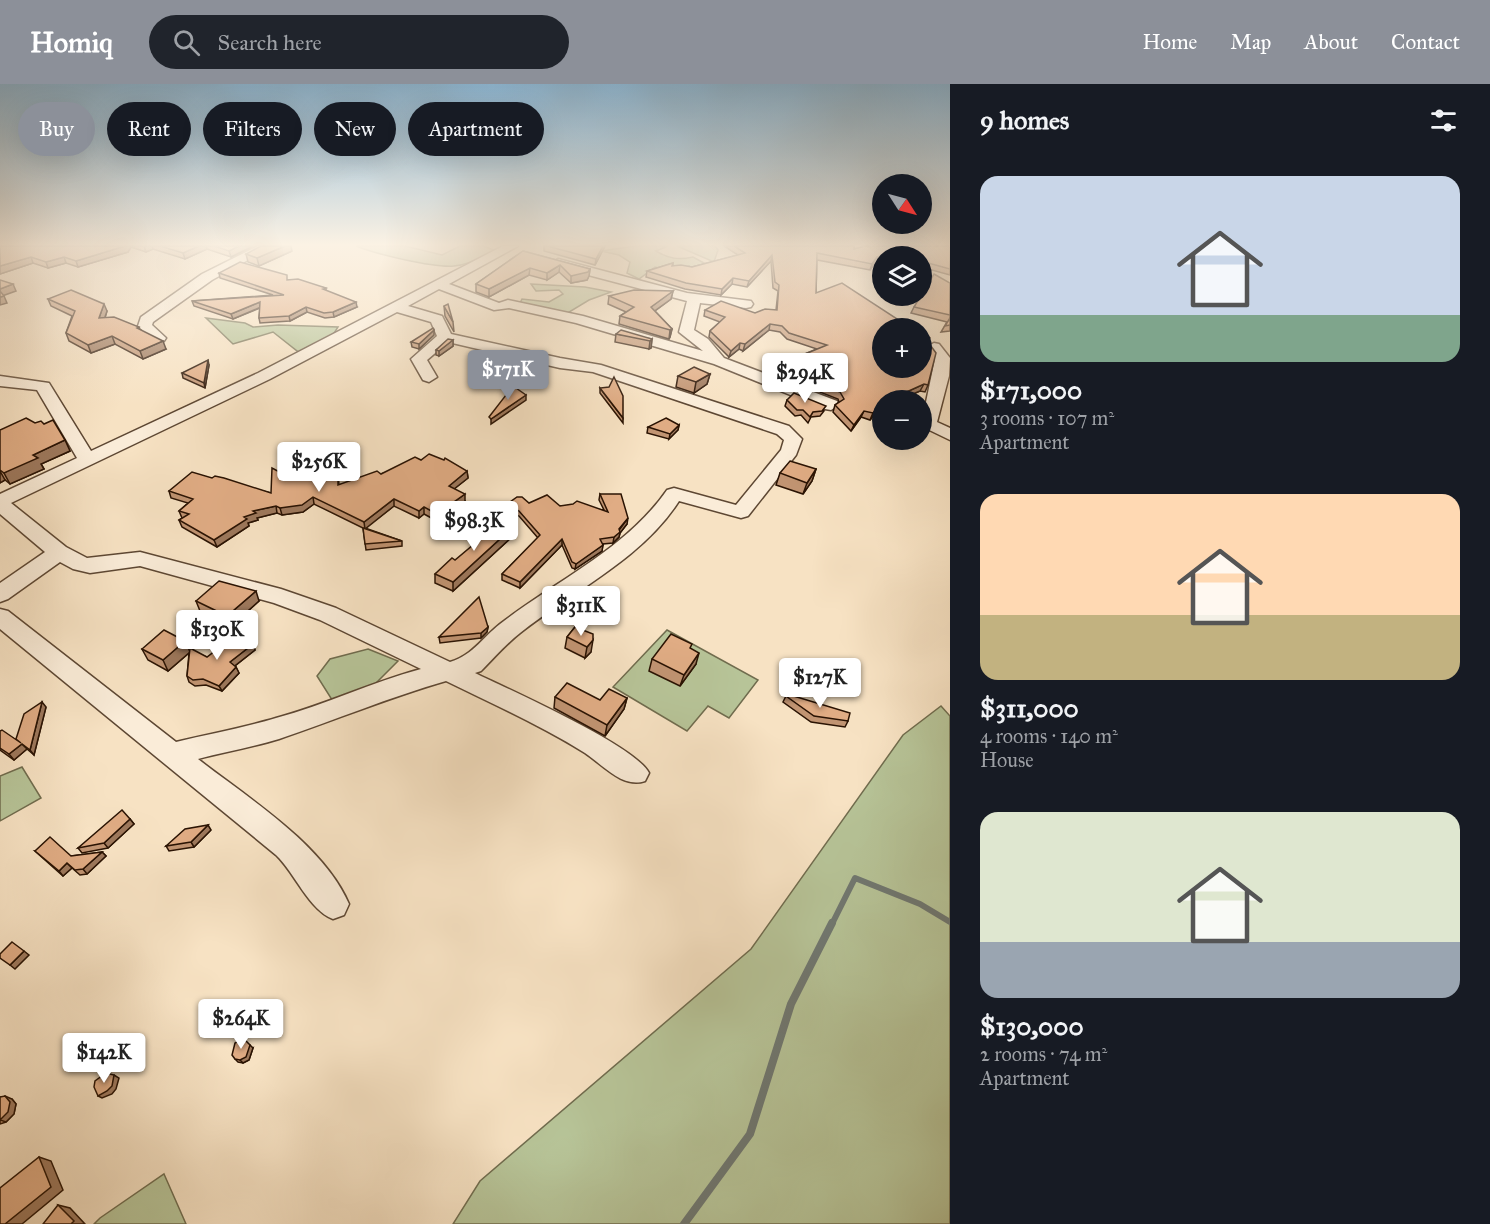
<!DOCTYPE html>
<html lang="en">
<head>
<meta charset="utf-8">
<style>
	:root { --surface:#171b24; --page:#20242c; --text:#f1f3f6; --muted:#9ea1a6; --accent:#8c9099 }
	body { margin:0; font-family:"IM FELL Great Primer",serif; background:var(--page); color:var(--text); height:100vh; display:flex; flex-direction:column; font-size:22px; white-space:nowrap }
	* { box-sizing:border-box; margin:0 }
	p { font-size:20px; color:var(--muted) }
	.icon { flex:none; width:33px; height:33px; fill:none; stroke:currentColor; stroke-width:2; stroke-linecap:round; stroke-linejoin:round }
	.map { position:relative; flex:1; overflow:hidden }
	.drawer { display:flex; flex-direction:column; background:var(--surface); width:540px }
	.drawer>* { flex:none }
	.top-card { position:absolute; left:18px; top:18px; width:570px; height:54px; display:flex; gap:12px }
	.needle { width:39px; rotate:126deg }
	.controls { position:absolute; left:872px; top:90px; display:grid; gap:12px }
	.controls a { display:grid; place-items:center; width:60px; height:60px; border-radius:50%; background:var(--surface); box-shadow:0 6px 24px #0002; font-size:30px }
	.price { position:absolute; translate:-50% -51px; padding:0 14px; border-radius:6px; background:#fff; color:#222; font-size:20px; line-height:39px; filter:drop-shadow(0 2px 3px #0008) }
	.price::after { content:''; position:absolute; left:50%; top:36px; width:18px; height:14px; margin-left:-9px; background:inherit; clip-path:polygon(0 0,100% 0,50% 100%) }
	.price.on { background:var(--accent); color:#fff }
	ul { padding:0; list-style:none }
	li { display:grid; align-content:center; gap:12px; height:318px; padding:0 30px }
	li span { display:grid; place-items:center; height:186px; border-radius:18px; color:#555 }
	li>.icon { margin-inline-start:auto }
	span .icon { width:108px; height:108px; fill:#fffc; stroke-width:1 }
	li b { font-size:26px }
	h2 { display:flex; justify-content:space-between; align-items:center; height:72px; padding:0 30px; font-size:26px }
	.chip { padding:0 21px; border-radius:27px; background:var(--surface); box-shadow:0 6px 24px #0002; font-size:21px; line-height:54px }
	.chip.on { background:var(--accent); color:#fff }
	header { display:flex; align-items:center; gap:36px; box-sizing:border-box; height:84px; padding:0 30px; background:var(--accent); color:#fff }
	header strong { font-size:28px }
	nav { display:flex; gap:33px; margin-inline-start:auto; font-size:21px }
	.search { width:420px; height:54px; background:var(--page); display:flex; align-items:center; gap:15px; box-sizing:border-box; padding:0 21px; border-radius:33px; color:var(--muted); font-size:22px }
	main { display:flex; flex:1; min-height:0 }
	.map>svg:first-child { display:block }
	.green { fill:#b7c498; stroke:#706c4e; stroke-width:1.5 }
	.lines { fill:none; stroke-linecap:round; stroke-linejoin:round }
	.stream-far1 { stroke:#707871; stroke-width:6 }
	.stream { stroke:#707871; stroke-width:8 }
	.minor-casing { stroke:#5d4733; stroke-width:3 }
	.minor { fill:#faecd8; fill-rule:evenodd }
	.wall { fill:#c19472; stroke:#2a1303; stroke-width:1.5 }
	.shaded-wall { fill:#9d785c; stroke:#2a1303; stroke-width:1.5 }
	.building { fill:#e0ac84; stroke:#2a1303; stroke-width:1.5 }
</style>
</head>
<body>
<header>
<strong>Homiq</strong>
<div class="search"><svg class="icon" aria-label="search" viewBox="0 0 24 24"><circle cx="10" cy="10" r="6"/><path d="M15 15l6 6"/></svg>Search here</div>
<nav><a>Home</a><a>Map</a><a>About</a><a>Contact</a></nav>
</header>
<main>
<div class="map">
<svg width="950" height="1140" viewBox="0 0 950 1140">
	<rect width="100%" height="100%" fill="#f7e2c3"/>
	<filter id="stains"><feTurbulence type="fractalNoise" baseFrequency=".00333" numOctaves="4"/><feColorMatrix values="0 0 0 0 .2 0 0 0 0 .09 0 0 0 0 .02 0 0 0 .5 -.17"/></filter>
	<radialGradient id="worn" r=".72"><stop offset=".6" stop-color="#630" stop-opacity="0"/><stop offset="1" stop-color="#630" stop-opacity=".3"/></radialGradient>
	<g class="green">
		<path d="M 356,162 L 405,162 L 442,171 L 460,162 L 483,162 L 494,166 C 483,173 467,181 454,182 C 433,184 376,170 356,162 Z"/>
		<path d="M 635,162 L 668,162 L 656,167 C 669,175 679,176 693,173 L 704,179 L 701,182 L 689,184 L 689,182 L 673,187 L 655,183 L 639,195 L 627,189 L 630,178 L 619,171 L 601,167 Z"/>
		<polygon points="677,162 715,162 718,166 714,178"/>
		<polygon points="531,200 585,203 611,208 589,216 566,230 519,221 522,215 549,218 563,210 559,206 536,207"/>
		<polygon points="206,234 245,239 253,243 278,241 338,243 331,254 301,270 273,248 233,260"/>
		<polygon points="667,546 758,596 729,634 708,622 687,647 613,603"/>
		<polygon points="368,565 398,577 359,616 334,619 317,592 330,575"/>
		<polygon points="941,622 950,632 950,1140 453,1140 480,1097 751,865 903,651"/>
		<polygon points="22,683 41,714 0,737 0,692"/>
		<polygon points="164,1090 186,1140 94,1140 100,1134"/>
	</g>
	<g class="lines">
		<polyline class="stream-far1" points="832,840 855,794 920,820 950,838"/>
		<polyline class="stream" points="684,1140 750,1050 791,920 832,839"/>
		<defs>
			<g id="minor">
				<polygon points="258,162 273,162 212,196 153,238 152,241 166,254 164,257 154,257 138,242 141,233 202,190"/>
				<path d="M 503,162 L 518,162 L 449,200 L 499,219 L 508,216 L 583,232 L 703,267 L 679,248 L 687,217 L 554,182 L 552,179 L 558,175 L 687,209 L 751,217 L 753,220 L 751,223 L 746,224 L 700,219 L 694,246 L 708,255 L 724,274 L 837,317 L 839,321 L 831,326 L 825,325 L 714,280 L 576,239 L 509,224 L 494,226 L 439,205 L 408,222 L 442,232 L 451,250 L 560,274 L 601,281 L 789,342 L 802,355 L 796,371 L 748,432 L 741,434 L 679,417 C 642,475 573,507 520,549 C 506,560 493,575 481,587 L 475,589 C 508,605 636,662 649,689 L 645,697 C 623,705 603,681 585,669 C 542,642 493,620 446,597 C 390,613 335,636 279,655 C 253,663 225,668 198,675 C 248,714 323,760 349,820 L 344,831 L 333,835 C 309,826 295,789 276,771 L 0,545 L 0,525 L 8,527 L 176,658 C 209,650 243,644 276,634 C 325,621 372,598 421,585 L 320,536 L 274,519 L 140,482 L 90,489 L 73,485 L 60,478 L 8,515 L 0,518 L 0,499 L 45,468 L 0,430 L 0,410 L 77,374 L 37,306 L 0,302 L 0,292 L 49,299 L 91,367 L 258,289 ZM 397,228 L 431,238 L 437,252 L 411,275 L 423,296 L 429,298 L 437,293 L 427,276 L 448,258 L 560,284 L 593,288 L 777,350 L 784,356 L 781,366 L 736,421 L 674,404 L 667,406 C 627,464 559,495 504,537 C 484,551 474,571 450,578 L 336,524 L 281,505 L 140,468 L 87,474 L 66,463 L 11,419 L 270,295 Z"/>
				<polygon points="934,259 939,260 950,274 949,292 937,338 950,344 950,356 921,342 935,275 927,263"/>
			</g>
		</defs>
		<use href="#minor" class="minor-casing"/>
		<use href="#minor" class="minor"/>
	</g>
	<g class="wall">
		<polygon points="0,162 253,162 231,173 207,165 185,175 153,165 146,168 131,163 128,168 78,183 66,179 48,184 33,179 0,190"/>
		<polygon points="544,162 605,162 595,181 544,167"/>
		<polygon points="724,162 854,162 854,165 950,162 950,191 921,183 921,172 882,172 882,176 875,179 870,186 817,176 816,209 882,244 928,258 928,301 925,308 920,307 902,315 902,316 882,316 882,321 870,336 861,333 851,347 833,328 835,321 839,318 838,315 789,296 788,282 790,276 817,265 787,255 780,248 769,246 743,267 739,265 729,273 709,253 710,247 720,238 704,232 705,226 755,229 776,226 778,207 773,204 771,177 747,203 732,200 721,211 685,205 646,193 647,187 673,179 673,182 692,183 738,171"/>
		<polygon points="292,167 259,182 248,178 246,170"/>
		<polygon points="523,167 590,185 589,192 587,196 571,199 559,188 547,196 529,191 489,213 476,208 476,200"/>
		<polygon points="219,189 287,196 326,204 326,207 357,223 334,233 325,234 307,228 290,237 260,239 259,234 260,224 233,235 194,222 192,217 273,211 220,194"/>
		<polygon points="950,199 950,247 941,248 947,238 911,229 914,223"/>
		<polygon points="673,207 671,215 655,227 672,245 670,253 669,255 619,240 620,232 626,228 608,220 609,212"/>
		<polygon points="48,215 107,227 105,234 139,243 139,245 166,265 143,275 115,260 91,269 69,257 66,249 72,232 51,222"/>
		<polygon points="444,222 453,238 454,248 445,232"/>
		<polygon points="616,250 652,255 651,264 649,265 615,258"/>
		<polygon points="434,251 419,265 412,263 411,258"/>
		<polygon points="453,256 453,262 439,272 436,271 436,266"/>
		<polygon points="209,281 205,304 183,294 182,289"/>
		<polygon points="710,290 707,300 694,309 676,303 678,292"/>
		<polygon points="600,304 623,334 623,339 600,309"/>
		<polygon points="787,316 824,327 820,332 811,333 808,339 801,331 795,332 785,322"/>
		<polygon points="35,339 44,340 65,356 70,367 41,380 44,385 10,400 5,396 0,399 0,346"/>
		<polygon points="679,341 678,346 669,355 647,349 648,343"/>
		<polygon points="421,376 467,387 468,394 454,405 465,417 437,437 424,430 419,434 394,422 365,444 402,457 402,462 366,466 363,444 314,420 303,428 282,431 277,429 257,434 258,436 248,439 249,442 217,463 182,443 179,436 182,434 179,427 188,419 171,414 169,407 212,394 271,409 287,392 338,388 339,401 381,390"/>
		<polygon points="816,385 812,397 803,410 776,401 780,389"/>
		<polygon points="600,410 627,440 620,449 619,453 613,459 603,460 602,467 575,485 572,484 562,461 520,504 502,496 502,490 538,454 519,432 506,426 507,420 529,419 604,426 599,416"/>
		<polygon points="513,443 513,452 453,507 435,499 435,490"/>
		<polygon points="196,517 259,517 231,542 200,527"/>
		<polygon points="488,543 487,548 481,554 440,559 439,553"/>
		<polygon points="575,543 591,568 585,574 565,564 567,553"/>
		<polygon points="253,560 255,566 235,582 236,583 239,589 222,607 206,601 195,602 189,598 187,592 189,569 168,587 148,576 142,565 189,568 207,573"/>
		<polygon points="691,565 696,580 680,602 649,587 652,575"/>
		<polygon points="787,610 848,637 845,643 811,638 783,618"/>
		<polygon points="555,613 600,616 627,614 624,625 605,652 554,624"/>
		<polygon points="46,623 34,671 27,665 14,676 0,666 0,647 16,656"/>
		<polygon points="130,735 134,740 108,764 82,769 78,764"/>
		<polygon points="211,746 194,763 169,767 166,762"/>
		<polygon points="35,767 71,772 102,768 106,772 87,790 80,791 72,784 63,792"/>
		<polygon points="253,964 249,976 243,979 238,978 235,975"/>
		<polygon points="0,1013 12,1015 16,1020 14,1030 6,1038 0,1040"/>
	</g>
	<g class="shaded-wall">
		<polygon points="125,162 131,162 131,163 128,168 78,183 76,177"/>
		<polygon points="144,162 152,162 153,165 146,168"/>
		<polygon points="199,162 206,162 207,165 185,175 183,169"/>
		<polygon points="239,162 253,162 231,173 229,167"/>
		<polygon points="285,162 291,162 292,167 259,182 257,174"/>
		<polygon points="603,162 605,162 595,181 596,175"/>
		<polygon points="891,168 889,172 882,172 882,176 875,179 870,186 872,180 877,173"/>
		<polygon points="772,171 771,177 747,203 749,197"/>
		<polygon points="31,173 33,179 0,190 0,182"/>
		<polygon points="64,173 66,179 48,184 46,178"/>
		<polygon points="560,181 559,188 547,196 547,189"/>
		<polygon points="530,184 529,191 489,213 489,205"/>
		<polygon points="590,185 589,192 587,196 571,199 571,192"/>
		<polygon points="733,194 732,200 721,211 722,205"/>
		<polygon points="13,200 16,207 2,212 0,209 0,205"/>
		<polygon points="673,207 671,215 649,231 651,223"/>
		<polygon points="4,212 7,219 0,221 0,213"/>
		<polygon points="260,218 261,223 233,235 231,230"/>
		<polygon points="356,218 357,223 334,233 333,228"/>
		<polygon points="104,220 107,227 102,242 99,234"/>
		<polygon points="306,223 307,228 290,237 289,232"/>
		<polygon points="770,240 769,246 743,267 745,260"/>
		<polygon points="672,245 670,253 669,255 670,246"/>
		<polygon points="434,246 434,251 419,265 419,260"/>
		<polygon points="112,252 115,260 91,269 88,261"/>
		<polygon points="652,255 651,264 649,265 650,257"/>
		<polygon points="453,256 453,262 439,272 439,267"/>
		<polygon points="163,257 166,265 143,275 140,267"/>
		<polygon points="740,259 739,265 729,273 731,267"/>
		<polygon points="208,276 209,281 205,304 204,299"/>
		<polygon points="710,290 707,300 694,309 696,298"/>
		<polygon points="924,300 920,307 899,316 902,310"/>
		<polygon points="526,311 526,316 491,340 491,335"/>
		<polygon points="882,318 882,321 870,336 873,329"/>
		<polygon points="864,327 861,333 851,347 854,341"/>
		<polygon points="679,341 678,346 669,355 670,350"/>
		<polygon points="65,356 70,367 41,380 44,385 10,400 4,389 33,371"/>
		<polygon points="816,385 812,397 803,410 807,399"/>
		<polygon points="0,387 5,396 0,399"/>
		<polygon points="467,387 468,394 449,409 449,402"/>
		<polygon points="465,410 465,417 437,437 437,430"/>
		<polygon points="313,413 314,420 303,428 282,431 280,424"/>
		<polygon points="394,415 394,422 365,445 364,438"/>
		<polygon points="276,422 277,429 257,434 258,436 248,439 249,442 217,463 214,456 244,433 253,427"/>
		<polygon points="424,423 424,430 419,434 419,427"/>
		<polygon points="628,434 627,440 620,449 619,453 613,459 614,453"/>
		<polygon points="513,443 513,452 453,507 453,498"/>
		<polygon points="562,455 562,461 520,504 520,498"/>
		<polygon points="603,461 602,467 575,485 576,480"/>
		<polygon points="256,507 259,517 231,542 227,532"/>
		<polygon points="488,543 487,548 481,554 481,549"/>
		<polygon points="593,556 591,568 585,574 587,563"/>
		<polygon points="185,557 190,568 168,587 163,576"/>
		<polygon points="253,560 255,566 232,584 230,578"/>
		<polygon points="699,569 696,580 680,602 684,591"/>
		<polygon points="236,583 239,589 222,607 219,602"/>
		<polygon points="627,614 624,625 605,652 607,641"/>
		<polygon points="42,618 46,623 34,671 30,666"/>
		<polygon points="22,660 27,665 14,676 9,670"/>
		<polygon points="130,735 134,740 108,764 104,759"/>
		<polygon points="208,741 211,746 194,763 191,758"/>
		<polygon points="102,768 106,772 87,790 83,785"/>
		<polygon points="67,779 72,784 63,792 59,787"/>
		<polygon points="24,867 29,871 15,885 10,881"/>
		<polygon points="250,961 253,964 249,976 243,979 240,976"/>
		<polygon points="114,991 119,994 116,1005 112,1010 102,1014 98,1012"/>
		<polygon points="5,1012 12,1015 16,1020 14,1030 6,1038 0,1036"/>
		<polygon points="39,1073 51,1077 63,1106 22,1140 5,1140"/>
		<polygon points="58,1121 70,1124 85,1140 71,1140"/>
	</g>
	<g class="building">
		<polygon points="0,162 125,162 76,177 64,173 46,178 31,173 0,182"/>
		<polygon points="160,162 199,162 183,169"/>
		<polygon points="214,162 239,162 229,167"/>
		<polygon points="261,162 285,162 257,174 246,170"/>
		<polygon points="547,162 603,162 596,175"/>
		<polygon points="734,162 854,162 854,165 865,162 950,162 950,185 921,177 924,174 921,173 921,172 890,171 891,168 877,173 872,180 817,169 816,209 842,199 911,244 882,244 882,284 921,284 921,253 930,254 928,258 936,269 928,301 924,300 902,310 902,316 891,316 885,314 882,316 882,318 873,329 864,327 854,341 835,321 844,315 840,308 791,290 790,276 827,261 789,249 782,242 770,240 745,260 740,259 731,267 710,247 725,233 705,226 721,217 755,229 765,225 777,226 779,201 775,198 772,171 749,197 733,194 722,205 686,199 647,187 673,179 672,182 681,181 692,183 745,169"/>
		<polygon points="523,167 590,185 588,188 571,192 560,181 547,189 530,184 489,205 476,200"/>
		<polygon points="240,178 287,191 287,196 298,195 326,204 323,205 356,218 333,228 324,229 306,223 289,232 259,234 260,218 231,230 192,217 284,211 219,189"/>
		<polygon points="934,190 950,199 950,231 914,223"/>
		<polygon points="0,196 13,200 0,205"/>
		<polygon points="71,206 104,220 99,234 114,233 139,243 137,244 163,257 140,267 112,252 88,261 66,249 75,227 48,215"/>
		<polygon points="634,206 673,207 651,223 672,245 670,246 620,232 634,223 609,212"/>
		<polygon points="0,207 4,212 0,213"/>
		<polygon points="448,220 453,238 444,222"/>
		<polygon points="950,234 950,241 945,242"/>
		<polygon points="433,244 434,246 419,260 411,258"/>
		<polygon points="621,246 652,255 650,257 616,250"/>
		<polygon points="448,255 453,256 439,267 436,266"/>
		<polygon points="208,276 204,299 182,289"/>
		<polygon points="694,283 710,290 696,298 678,292"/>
		<polygon points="614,293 623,312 623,334 600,304 609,303"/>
		<polygon points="513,302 526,311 491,335 489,333"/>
		<polygon points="794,309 826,322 822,327 813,328 810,333 803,326 797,326 787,316"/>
		<polygon points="26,334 35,339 41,337 44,340 53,336 65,356 33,371 38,374 4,389 0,386 0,346"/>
		<polygon points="666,334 679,341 670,350 648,343"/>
		<polygon points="429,370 444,376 445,374 467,387 449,402 465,410 437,430 424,423 419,427 394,415 364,438 313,413 302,421 280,424 276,422 253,427 256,429 244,433 247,435 214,456 179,436 189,430 179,427 193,415 169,407 192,388 212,394 215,392 224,394 271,409 272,384 287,392 300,386 310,390 338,388 338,401 377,387 381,390 415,373 421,376"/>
		<polygon points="790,377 816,385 807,399 780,389"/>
		<polygon points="600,410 621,410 628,434 619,445 620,448 614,453 600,455 603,461 576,480 572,478 562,455 520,498 502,490 540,451 519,427 507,420 517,413 522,413 529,419 547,411 560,422 573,420 577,417 608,428"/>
		<polygon points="505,434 513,443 453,498 435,490 452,474 455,476"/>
		<polygon points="363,444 402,457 365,460"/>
		<polygon points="219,497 256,507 227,532 196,517"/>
		<polygon points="479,513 488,543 481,549 439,553"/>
		<polygon points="575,543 593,550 593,556 587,563 567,553"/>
		<polygon points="164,546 185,557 163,576 142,565"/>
		<polygon points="237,550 253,560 230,578 236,583 219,602 203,595 193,596 187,592 190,564 207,573"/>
		<polygon points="671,550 692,560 690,564 699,569 684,591 652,575"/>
		<polygon points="567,599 600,616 609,605 627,614 607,641 555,613"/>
		<polygon points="787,610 850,629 848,637 814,632 786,612"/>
		<polygon points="42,618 30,666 22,660 9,670 0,664 0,647 2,646 21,659 16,655 24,630"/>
		<polygon points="122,726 130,735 104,759 78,764"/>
		<polygon points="208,741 191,758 166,762 185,745"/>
		<polygon points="50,753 71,772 102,768 83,785 75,786 67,779 59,787 35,767"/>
		<polygon points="12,858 24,867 10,881 0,874 0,870"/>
		<polygon points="241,956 246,957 250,961 246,973 240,976 235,975 232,971 235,959"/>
		<polygon points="106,989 114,991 112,1002 107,1007 98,1012 94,1003 95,997"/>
		<polygon points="5,1012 10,1018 8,1028 0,1036 0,1013"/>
		<polygon points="39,1073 51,1103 5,1140 0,1140 0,1104"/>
		<polygon points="58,1121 74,1137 71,1140 43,1140"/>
	</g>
	<linearGradient id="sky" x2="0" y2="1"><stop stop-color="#8bb7d6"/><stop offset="0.5" stop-color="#fbf2e4"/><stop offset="1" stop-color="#fbf2e4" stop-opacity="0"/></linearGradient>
	<rect width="950" height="321" fill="url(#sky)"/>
	<rect width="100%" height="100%" filter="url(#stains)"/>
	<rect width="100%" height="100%" fill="url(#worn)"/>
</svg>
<div class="controls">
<a><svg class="needle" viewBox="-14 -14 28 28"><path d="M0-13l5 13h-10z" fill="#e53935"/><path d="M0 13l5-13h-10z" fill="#9ea1a6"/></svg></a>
<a><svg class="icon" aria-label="layers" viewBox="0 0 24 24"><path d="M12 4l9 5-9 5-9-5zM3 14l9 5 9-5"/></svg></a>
<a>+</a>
<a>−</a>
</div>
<b class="price on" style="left:508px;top:317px">$171K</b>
<b class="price" style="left:805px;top:320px">$294K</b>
<b class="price" style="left:319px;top:409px">$256K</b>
<b class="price" style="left:474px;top:468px">$98.3K</b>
<b class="price" style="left:581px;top:553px">$311K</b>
<b class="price" style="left:217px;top:577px">$130K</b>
<b class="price" style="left:820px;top:625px">$127K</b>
<b class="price" style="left:241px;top:966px">$264K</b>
<b class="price" style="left:104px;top:1000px">$142K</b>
<div class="top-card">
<a class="chip on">Buy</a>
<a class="chip">Rent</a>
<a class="chip">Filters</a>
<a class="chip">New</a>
<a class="chip">Apartment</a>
</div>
</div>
<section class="drawer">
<h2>9 homes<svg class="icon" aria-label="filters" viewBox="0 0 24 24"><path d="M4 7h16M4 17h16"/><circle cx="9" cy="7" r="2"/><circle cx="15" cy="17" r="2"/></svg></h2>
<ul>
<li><span style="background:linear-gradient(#c9d6e8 75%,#7fa58c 0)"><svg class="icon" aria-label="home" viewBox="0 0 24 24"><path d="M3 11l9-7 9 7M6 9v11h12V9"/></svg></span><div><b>$171,000</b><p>3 rooms · 107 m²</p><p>Apartment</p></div></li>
<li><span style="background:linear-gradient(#ffd9b3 65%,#c2b280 0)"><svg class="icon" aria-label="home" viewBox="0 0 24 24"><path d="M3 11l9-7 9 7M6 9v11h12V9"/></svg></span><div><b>$311,000</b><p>4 rooms · 140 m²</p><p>House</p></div></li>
<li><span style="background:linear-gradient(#dfe7d0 70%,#9aa5b1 0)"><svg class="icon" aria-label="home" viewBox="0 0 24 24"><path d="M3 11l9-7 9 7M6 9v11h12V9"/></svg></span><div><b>$130,000</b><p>2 rooms · 74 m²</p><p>Apartment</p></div></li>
</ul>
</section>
</main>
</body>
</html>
